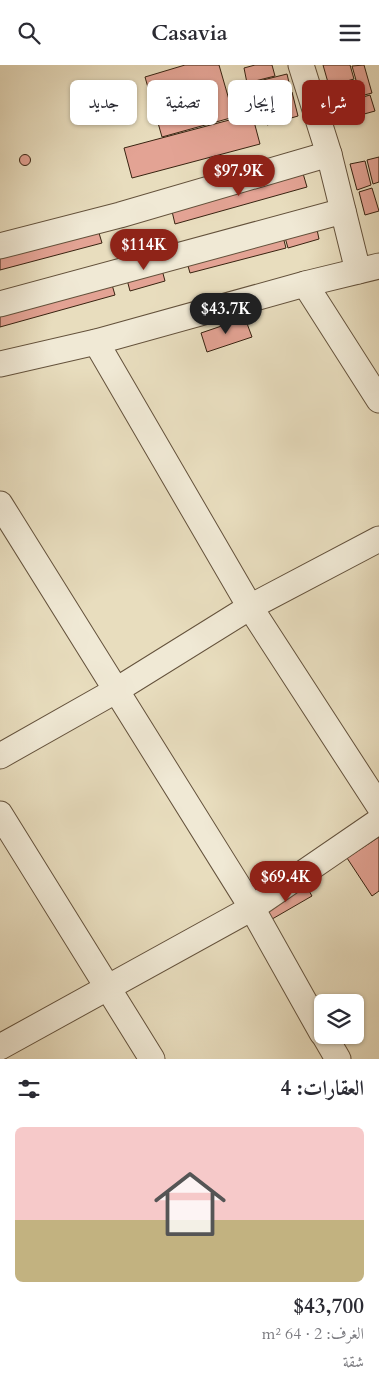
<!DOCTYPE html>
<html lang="ar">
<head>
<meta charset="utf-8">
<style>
	:root { --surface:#fff; --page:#f7f7f7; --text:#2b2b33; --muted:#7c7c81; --line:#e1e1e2; --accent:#8f2418 }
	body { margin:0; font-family:Cardo,Amiri,serif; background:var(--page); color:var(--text); direction:rtl; height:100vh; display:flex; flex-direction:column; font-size:19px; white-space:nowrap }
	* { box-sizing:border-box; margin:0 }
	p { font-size:16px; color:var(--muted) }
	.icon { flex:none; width:28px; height:28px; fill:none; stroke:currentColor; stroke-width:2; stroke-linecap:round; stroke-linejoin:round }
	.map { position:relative; height:994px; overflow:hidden; direction:ltr }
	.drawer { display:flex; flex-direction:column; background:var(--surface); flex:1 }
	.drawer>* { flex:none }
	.top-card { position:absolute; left:15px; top:15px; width:350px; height:45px; direction:rtl; display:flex; gap:10px }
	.controls { position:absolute; left:314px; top:929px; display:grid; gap:10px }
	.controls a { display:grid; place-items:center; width:50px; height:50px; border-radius:8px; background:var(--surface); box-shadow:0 1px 4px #0004; font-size:25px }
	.price { position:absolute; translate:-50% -42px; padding:0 11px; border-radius:18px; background:var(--accent); color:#fff; font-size:16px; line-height:32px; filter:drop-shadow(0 1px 2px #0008) }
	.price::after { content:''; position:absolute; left:50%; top:30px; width:15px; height:11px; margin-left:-8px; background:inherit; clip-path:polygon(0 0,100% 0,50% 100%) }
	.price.selected { background:#222; color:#fff }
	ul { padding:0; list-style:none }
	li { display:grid; align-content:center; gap:10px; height:265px; padding:0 15px }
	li+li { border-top:1px solid var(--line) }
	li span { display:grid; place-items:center; height:155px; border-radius:8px; color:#555 }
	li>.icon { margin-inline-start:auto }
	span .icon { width:90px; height:90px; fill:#fffc; stroke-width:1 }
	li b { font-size:21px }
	h2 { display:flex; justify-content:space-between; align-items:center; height:60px; padding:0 15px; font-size:21px }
	.tag { padding:0 18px; border-radius:8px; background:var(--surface); box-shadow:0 1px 4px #0004; font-size:18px; line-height:45px }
	.tag.selected { background:var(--accent); color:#fff }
	header { display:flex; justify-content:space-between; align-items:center; height:65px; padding:0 15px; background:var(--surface); font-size:22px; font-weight:700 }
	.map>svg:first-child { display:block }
	.building { fill:#e3a394; stroke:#382311 }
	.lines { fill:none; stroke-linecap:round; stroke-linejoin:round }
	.street-casing { stroke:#64523c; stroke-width:27 }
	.street { stroke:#f0e9d5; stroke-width:25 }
</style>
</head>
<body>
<header><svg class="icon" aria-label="menu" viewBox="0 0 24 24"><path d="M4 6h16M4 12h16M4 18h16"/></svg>Casavia<svg class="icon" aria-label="search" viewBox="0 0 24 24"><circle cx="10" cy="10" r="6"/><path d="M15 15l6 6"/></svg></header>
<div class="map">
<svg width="379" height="994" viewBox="0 0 379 994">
	<rect width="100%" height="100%" fill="#e8ddbe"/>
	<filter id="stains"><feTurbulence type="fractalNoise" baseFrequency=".004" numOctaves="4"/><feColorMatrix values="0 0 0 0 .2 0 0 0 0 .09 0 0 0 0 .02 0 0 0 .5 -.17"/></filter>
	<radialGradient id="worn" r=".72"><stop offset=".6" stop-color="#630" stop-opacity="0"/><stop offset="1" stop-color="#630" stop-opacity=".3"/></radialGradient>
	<g class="building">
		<polygon points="185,0 219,0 234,52 162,72 145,12"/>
		<polygon points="255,0 272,0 275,11 247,18 244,3"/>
		<polygon points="323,0 350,0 354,14 329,21"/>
		<polygon points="364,0 372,28 334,38 330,22 356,15 352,1"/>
		<polygon points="287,9 291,26 258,35 259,42 254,43 247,19"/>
		<polygon points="292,27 298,51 267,60 260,36"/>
		<polygon points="370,30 375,46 339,56 335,40"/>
		<polygon points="252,49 260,79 132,113 124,83"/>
		<circle cx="25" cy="95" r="5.5"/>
		<polygon points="379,92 379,117 373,119 367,95"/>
		<polygon points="365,96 371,120 357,125 350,99"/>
		<polygon points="302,105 307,122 175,159 171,142"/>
		<polygon points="372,123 379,146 365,150 359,127"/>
		<polygon points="96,158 102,178 0,205 0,183"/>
		<polygon points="316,160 319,174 288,183 284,169"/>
		<polygon points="282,168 286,183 190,208 186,194"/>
		<polygon points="157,186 165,216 130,226 122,196"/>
		<polygon points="108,206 115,230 0,262 0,236"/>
		<polygon points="245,253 252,272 207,287 201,268"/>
		<polygon points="379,772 379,826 372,831 347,793"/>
		<polygon points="305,819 312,831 267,857 260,845"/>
	</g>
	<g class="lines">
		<defs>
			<g id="street">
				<polyline points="301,0 329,89 358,206"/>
				<polyline points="0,181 120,150 329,89"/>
				<polyline points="305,219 379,335"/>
				<polyline points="0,239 343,146"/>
				<polyline points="96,277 250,542 379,741"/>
				<polyline points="0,299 96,277 305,219 379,201"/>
				<polyline points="0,439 252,843 322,968"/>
				<polyline points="0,691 115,626 250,542 379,474"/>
				<polyline points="0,749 152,994"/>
				<polyline points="324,970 338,994"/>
				<polyline points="0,982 252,843 379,756"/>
			</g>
		</defs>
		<use href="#street" class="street-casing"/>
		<use href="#street" class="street"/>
	</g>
	<rect width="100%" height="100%" filter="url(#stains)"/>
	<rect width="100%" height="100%" fill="url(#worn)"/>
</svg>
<div class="controls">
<a><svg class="icon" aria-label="layers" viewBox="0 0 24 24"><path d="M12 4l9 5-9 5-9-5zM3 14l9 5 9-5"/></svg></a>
</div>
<b class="price" style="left:239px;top:132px">$97.9K</b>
<b class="price" style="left:144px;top:206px">$114K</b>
<b class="price selected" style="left:226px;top:270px">$43.7K</b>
<b class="price" style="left:286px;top:838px">$69.4K</b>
<div class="top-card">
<a class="tag selected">شراء</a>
<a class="tag">إيجار</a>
<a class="tag">تصفية</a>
<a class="tag">جديد</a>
</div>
</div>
<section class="drawer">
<h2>العقارات: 4<svg class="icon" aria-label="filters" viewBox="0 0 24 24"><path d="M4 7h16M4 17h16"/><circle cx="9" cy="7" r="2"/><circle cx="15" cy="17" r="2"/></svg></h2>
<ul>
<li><span style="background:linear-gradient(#f6c9c9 60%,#c2b280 0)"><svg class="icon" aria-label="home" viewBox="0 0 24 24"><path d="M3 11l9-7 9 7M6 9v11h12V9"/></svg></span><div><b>$43,700</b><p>الغرف: 2 · 64 m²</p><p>شقة</p></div></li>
</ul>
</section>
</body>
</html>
